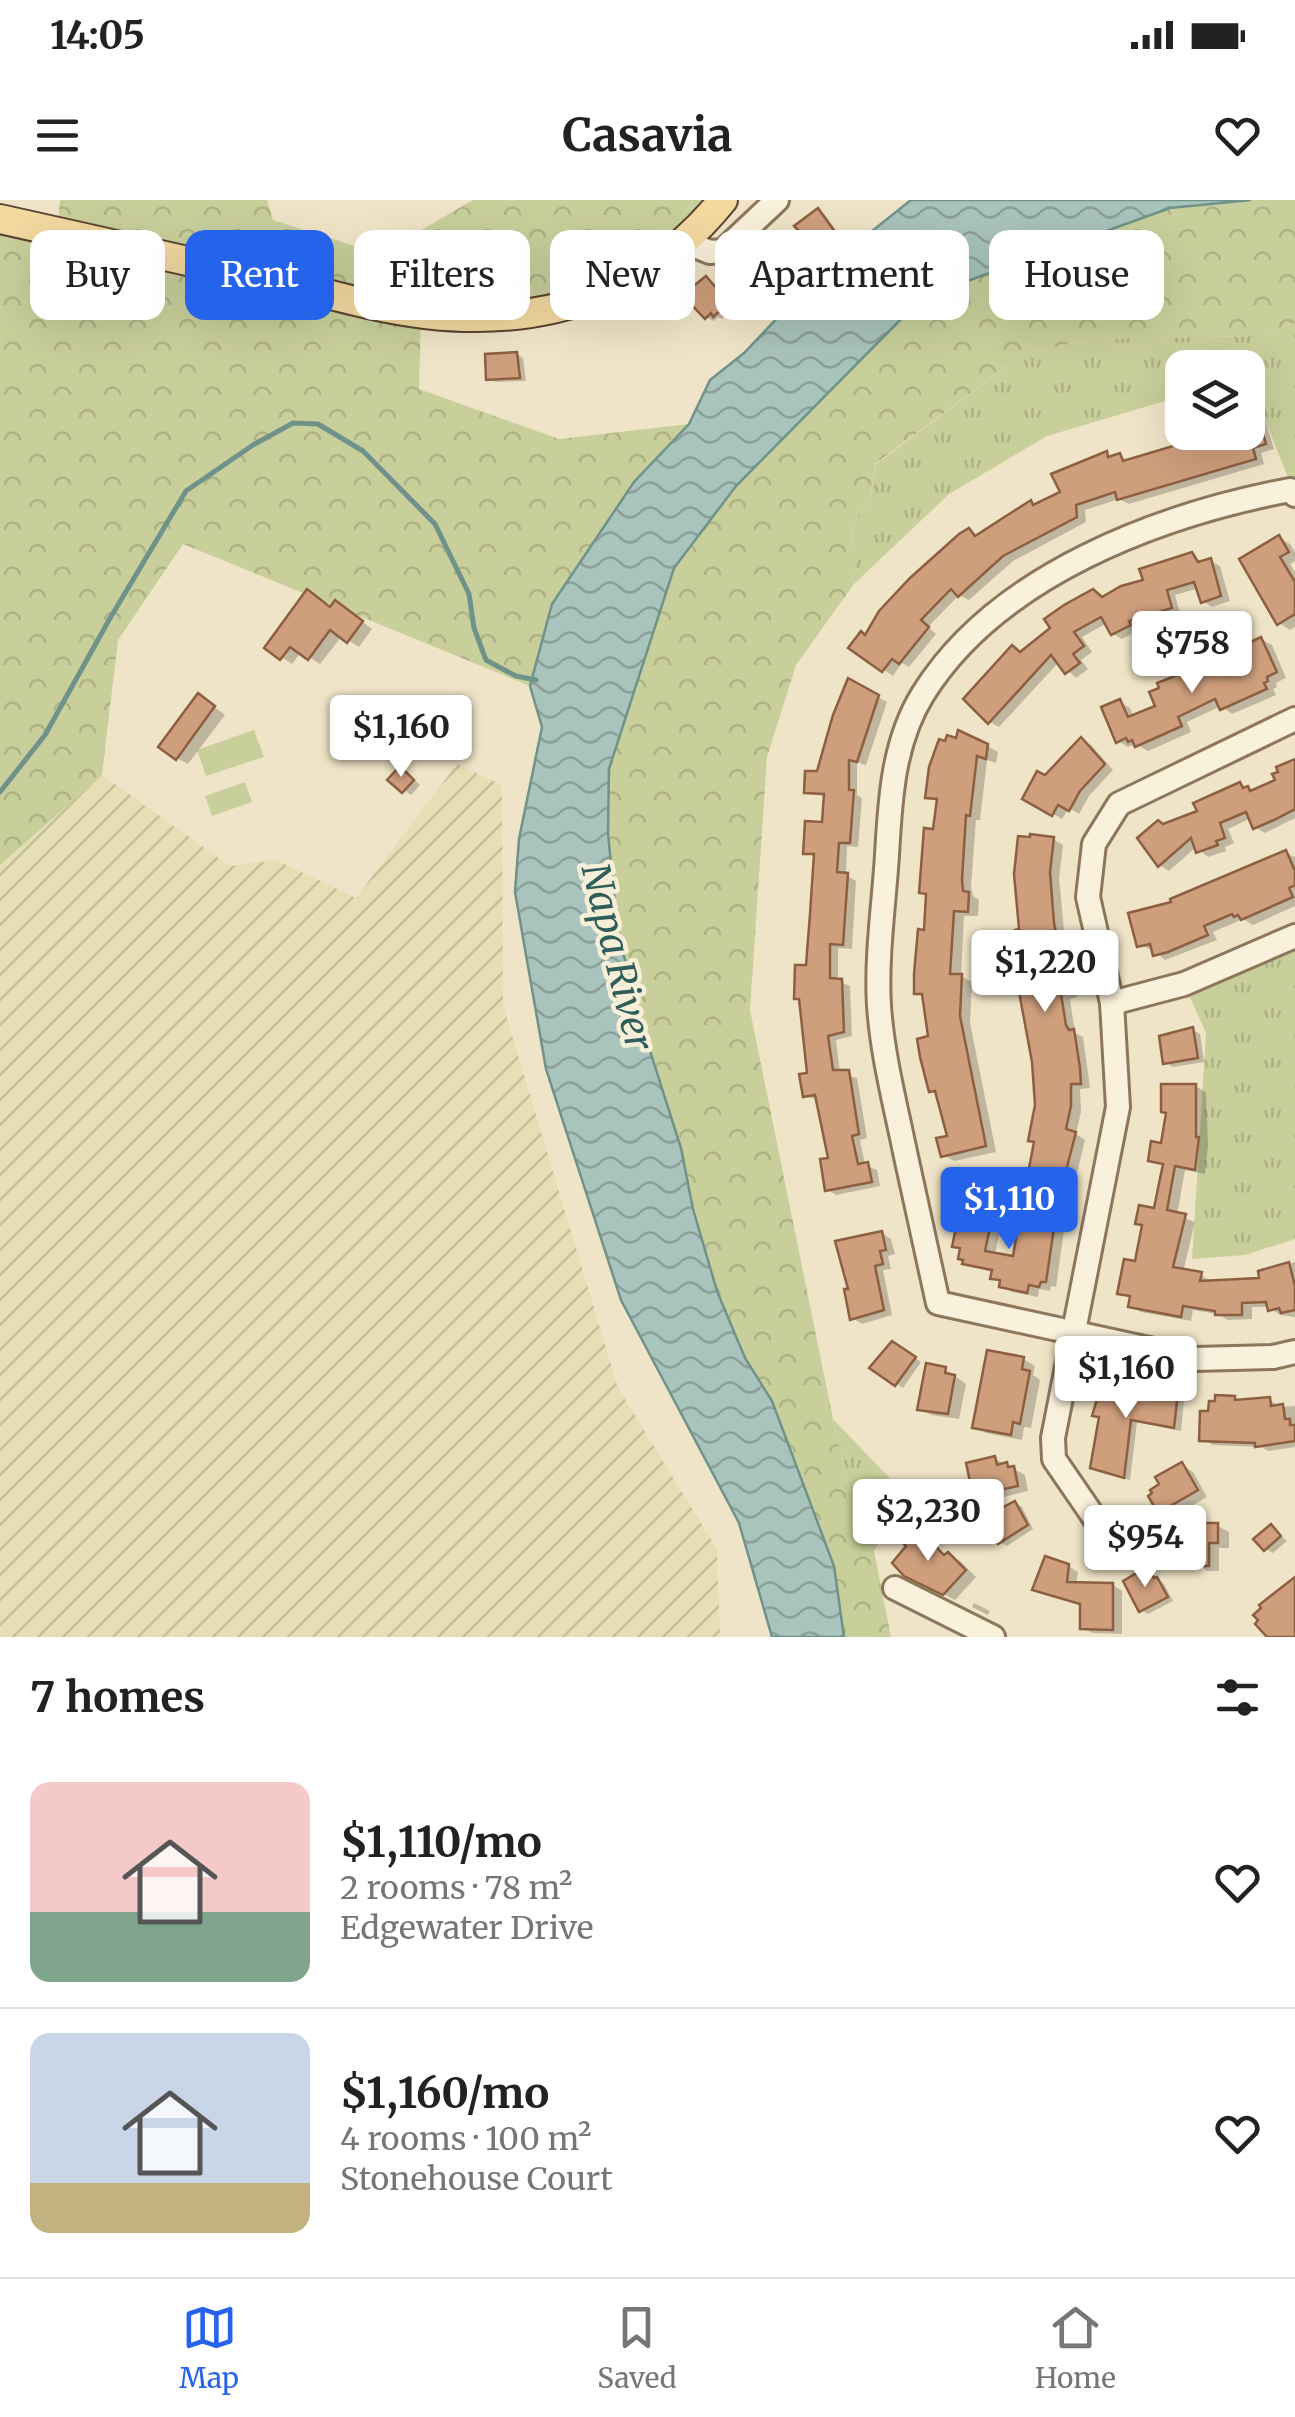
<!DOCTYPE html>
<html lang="en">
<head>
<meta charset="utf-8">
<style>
	:root { --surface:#fff; --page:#f6f6f6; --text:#222; --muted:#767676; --line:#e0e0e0; --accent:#2563eb }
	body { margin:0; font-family:Merriweather,serif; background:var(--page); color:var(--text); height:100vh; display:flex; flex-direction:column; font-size:38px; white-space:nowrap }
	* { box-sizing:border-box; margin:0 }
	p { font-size:32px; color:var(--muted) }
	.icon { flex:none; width:55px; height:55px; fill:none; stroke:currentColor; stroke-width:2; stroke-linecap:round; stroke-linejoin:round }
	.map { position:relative; height:1437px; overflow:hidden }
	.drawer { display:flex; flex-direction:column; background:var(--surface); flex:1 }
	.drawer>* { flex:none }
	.hud { position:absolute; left:30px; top:30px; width:1235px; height:90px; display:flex; gap:20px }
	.fabs { position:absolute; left:1165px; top:150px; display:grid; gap:20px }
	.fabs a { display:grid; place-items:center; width:100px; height:100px; border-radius:20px; background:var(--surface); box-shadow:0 10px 40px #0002; font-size:50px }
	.price { position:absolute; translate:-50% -85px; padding:0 22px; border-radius:10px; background:#fff; color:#222; font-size:32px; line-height:65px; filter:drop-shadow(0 2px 5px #0008) }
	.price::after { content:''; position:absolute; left:50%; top:60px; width:30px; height:22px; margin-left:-15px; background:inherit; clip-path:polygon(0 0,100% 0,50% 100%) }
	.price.selected { background:var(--accent); color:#fff }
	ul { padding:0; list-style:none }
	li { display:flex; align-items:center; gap:30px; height:250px; padding:0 30px }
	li+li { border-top:2px solid var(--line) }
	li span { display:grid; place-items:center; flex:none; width:280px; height:200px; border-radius:20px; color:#555 }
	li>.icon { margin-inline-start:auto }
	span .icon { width:120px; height:120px; fill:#fffc; stroke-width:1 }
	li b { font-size:42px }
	h2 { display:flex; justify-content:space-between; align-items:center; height:120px; padding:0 30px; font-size:42px }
	.chip { padding:0 35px; border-radius:20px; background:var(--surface); box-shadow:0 10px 40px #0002; font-size:35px; line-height:90px }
	.chip.selected { background:var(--accent); color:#fff }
	.status { display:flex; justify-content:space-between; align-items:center; height:70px; padding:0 50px; background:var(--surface); direction:ltr }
	.status svg { height:28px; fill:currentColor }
	header { display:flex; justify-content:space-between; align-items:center; height:130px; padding:0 30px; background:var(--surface); font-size:45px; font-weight:700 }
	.dock { display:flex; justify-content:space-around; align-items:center; height:140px; border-top:2px solid var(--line); background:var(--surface); font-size:28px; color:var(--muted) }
	.dock a { display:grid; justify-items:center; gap:5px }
	.dock .selected { color:var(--accent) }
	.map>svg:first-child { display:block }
	.farmland { fill:url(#farmland-furrows) }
	.grass { fill:url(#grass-tufts) }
	.forest { fill:url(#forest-crowns) }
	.pitch { fill:#c9cf9b }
	.water { fill:url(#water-waves); stroke:#6f938a; stroke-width:2.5 }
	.shadow { fill:#0003 }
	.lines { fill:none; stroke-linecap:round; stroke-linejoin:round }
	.stream { stroke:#6f938a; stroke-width:5 }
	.building { fill:#cf9f7d; stroke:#8d5f41; stroke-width:2.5 }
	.minor-casing { stroke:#8d765c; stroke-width:28 }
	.major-casing { stroke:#5b4430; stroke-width:32 }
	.minor { stroke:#faf1dc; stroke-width:22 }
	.major { stroke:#f3d9a0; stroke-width:28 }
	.labels { text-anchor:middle; stroke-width:9; stroke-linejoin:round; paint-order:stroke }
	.water-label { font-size:38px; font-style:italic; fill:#2f5d5a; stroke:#f7eed8 }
</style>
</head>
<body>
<div class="status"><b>14:05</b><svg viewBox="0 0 49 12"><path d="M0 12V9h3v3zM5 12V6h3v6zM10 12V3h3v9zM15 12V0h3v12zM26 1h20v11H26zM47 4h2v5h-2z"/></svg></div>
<header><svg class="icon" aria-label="menu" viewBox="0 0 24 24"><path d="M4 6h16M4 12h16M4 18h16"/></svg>Casavia<svg class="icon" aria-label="heart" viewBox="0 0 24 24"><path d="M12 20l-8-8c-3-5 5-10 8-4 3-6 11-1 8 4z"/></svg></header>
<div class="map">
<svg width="1295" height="1437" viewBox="0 0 1295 1437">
	<defs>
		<pattern id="farmland-furrows" width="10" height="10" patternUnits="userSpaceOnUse" patternTransform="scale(2.5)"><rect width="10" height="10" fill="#e6deb5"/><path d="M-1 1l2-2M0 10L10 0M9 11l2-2" fill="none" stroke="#c6bf9b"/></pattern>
		<pattern id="grass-tufts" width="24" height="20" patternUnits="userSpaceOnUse" patternTransform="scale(2.5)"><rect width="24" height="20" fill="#c9cf9b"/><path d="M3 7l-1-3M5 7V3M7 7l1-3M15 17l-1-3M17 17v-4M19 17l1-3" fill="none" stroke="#aeb285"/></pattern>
		<pattern id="forest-crowns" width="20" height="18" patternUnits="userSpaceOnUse" patternTransform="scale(2.5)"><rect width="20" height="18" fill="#c9cf9b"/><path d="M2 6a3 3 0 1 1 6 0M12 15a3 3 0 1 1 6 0" fill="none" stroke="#aeb285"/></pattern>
		<pattern id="water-waves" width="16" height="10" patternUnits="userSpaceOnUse" patternTransform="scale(2.5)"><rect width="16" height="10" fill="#a9c4bc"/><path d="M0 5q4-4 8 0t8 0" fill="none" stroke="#8ba098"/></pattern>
	</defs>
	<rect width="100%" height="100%" fill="#f0e4c8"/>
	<polygon class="farmland" points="457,564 502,585 503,805 618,1188 717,1349 720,1437 0,1437 0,665 102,575 230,666 276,660 356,698"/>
	<g class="grass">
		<polygon points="1295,123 1295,295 1248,177 1248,168 1182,168 1182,196 1047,236 949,294 854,384 852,323 870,302 875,265 1023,154 1092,139 1255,136"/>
		<polygon points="1295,735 1295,1039 1245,1055 1192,1059 1206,833 1184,784"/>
		<polygon points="833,1219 906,1295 874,1351 859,1332"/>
	</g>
	<g class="forest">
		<polygon points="60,0 267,0 273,20 380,54 473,0 712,0 706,20 587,101 421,115 419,189 559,239 689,224 634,282 552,404 530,486 183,344 118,440 102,575 0,665 0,23 57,32"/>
		<polygon points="1251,0 1295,0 1295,123 1255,136 1092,139 1023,154 875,264 870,302 852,323 854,384 796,465 767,557 750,810 833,1219 859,1332 874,1351 891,1437 844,1437 834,1366 772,1201 745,1158 717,1091 693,1009 681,948 642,826 618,733 608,634 609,569 674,368 736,286 905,114 948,88 1170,8"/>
	</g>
	<g class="pitch">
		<polygon points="254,530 264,557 206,576 197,550"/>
		<polygon points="245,582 252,602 212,616 205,596"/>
	</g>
	<g class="water">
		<polygon points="911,0 1251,0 1170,8 948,88 905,115 736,286 674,368 609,569 608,634 618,733 642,826 681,948 693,1009 717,1091 745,1158 772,1201 834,1366 844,1437 772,1437 739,1323 621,1100 546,869 515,692 519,639 542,527 530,486 552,404 634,282 689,224 710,180 744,153 823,70"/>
		<polygon points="378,511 415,540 400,559 364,529"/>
	</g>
	<g class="shadow">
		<polygon points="818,11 825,15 841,37 812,58 805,54"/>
		<polygon points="706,79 735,108 722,119 718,117 714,121 706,117"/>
		<polygon points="516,154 523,158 526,181 496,182 488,178"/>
		<polygon points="1256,214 1265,219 1274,249 1261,253 1264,264 1129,304 1119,299 1085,310 1086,322 1013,361 969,400 959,395 928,427 936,434 909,467 902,463 893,476 852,448 867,438 969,331 979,337 1031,303 1036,306 1063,294 1106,254 1113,258 1119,255 1130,262 1248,232 1248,216"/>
		<polygon points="1279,338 1290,344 1295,352 1295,361 1290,364 1295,372 1295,427 1290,430 1279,423"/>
		<polygon points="1192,355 1203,363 1210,361 1220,366 1230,401 1212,407 1203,401 1199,388 1175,395 1180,413 1137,426 1139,430 1122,439 1113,434 1107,423 1082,437 1092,452 1081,460 1088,469 1076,478 1059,462 999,527 990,522 1022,453 1093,392 1105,398 1146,382"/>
		<polygon points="347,410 372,429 359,447 342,436 320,464 301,452 292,464 268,448"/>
		<polygon points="1261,439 1272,445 1286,478 1276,483 1277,487 1273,489 1276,495 1232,514 1221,506 1187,522 1191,532 1148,551 1135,544 1128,547 1118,541 1119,502 1130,508 1134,517 1158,507 1218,462 1228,468 1232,475 1253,466"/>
		<polygon points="849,482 887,502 866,565 857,562 857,595 862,598 858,647 847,646 846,675 856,681 852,749 838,748 838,781 850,786 852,836 836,840 840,873 857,878 867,938 860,940 865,965 877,970 880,986 836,995 828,990 831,959 818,900 806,896 810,875 809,767 816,658 806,652 824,625 826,597 806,591 819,574"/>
		<polygon points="209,503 225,515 188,564 177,558"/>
		<polygon points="1082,540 1091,545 1113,570 1089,596 1079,614 1069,608 1062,619 1025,598"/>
		<polygon points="987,546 998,552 996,563 987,560 980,620 976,620 971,686 973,696 979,700 978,716 964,716 961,776 972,782 970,823 996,952 954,961 943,955 950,937 938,895 931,891 931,838 925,798 916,793 928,696 921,692 939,603 928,596"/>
		<polygon points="1295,561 1295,618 1265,633 1255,627 1251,618 1228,629 1234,643 1225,647 1226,651 1208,657 1196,647 1169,671 1159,665 1165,626 1200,613 1240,585 1253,592 1278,581"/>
		<polygon points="407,573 420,585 411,595 391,580"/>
		<polygon points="1053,639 1063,645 1059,678 1064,730 1065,741 1072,745 1075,760 1070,761 1077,797 1070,799 1075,833 1083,837 1090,888 1080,889 1081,912 1076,934 1085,940 1071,998 1029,983 1036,943 1038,905 1022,732"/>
		<polygon points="1285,653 1295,657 1295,706 1253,725 1243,719 1213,732 1217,740 1165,760 1154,751 1140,745 1174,704"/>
		<polygon points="1193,830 1200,834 1204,862 1173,867 1166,863"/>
		<polygon points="1195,886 1206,892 1208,946 1205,974 1185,970 1177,1015 1195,1022 1183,1072 1201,1075 1211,1081 1263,1081 1261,1073 1295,1062 1295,1117 1280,1115 1269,1107 1252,1107 1252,1119 1228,1120 1217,1114 1193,1110 1191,1121 1141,1112 1131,1106 1132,1099 1120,1093 1137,1064 1144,1026 1138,1023 1156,1011 1165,966 1150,959 1163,946"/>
		<polygon points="1054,1024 1064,1030 1056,1087 1051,1086 1050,1091 1039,1089 1038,1097 1012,1092 1002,1086 1003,1083 993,1077 994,1073 965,1063 962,1050 955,1046 990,1025 1000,1031 995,1055 1015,1059"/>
		<polygon points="882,1033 891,1039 895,1054 888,1056 891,1069 883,1070 892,1115 862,1124 852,1118"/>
		<polygon points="893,1144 921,1162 903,1188 873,1167"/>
		<polygon points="1023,1159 1035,1166 1033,1175 1040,1180 1031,1228 1024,1227 1022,1240 986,1233 975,1226"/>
		<polygon points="945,1169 966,1184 959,1219 931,1215 920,1208"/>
		<polygon points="1177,1195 1184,1200 1181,1231 1137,1222 1130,1280 1100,1271 1102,1218"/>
		<polygon points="1234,1198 1241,1202 1269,1199 1280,1207 1295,1206 1295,1247 1268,1251 1261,1247 1213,1245 1202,1239"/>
		<polygon points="995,1259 1025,1275 1028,1291 987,1301 975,1294"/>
		<polygon points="1182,1265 1193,1272 1207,1297 1171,1318 1160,1311"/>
		<polygon points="1015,1303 1022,1307 1033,1329 1007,1346 1000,1342"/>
		<polygon points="1218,1326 1229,1332 1229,1348 1219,1348 1219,1371 1207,1371 1196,1361 1185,1361 1174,1355 1174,1347 1165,1342"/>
		<polygon points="1271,1327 1287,1341 1273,1353 1266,1349"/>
		<polygon points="918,1332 947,1356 960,1361 976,1377 955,1400 919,1381"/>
		<polygon points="1068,1366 1078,1372 1076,1385 1113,1385 1122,1391 1122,1434 1092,1433 1083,1428 1083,1406 1035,1388"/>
		<polygon points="1147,1370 1164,1384 1173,1401 1148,1414 1141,1410"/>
		<polygon points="974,1403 990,1411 988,1415 972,1407"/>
	</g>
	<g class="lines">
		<polyline class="stream" points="0,592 45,535 109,420 186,291 253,245 293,223 318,224 363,251 435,324 469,394 474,428 486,460 516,476 536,480"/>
	</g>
	<g class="building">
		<polygon points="818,8 835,32 803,56 790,38 799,31 794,26"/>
		<polygon points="706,76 729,103 713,117 711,113 705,119 687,100 690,97 686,92"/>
		<polygon points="517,152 520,178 486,180 485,154"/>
		<polygon points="1248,195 1252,195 1266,244 1253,248 1256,259 1117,300 1115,292 1076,305 1077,317 1003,356 958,397 951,389 921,420 929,427 899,464 892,459 882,472 848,448 861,431 865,435 879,411 910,378 959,334 969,328 975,336 1031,300 1033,305 1060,292 1051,274 1107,251 1108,257 1120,253 1123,261 1220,232 1248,232"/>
		<polygon points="1279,335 1289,352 1280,357 1295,382 1295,414 1277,425 1239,359"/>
		<polygon points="1192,352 1198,362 1211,358 1221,396 1201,403 1194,382 1167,390 1172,408 1129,421 1131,425 1111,435 1101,417 1074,432 1084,446 1073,454 1080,463 1065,474 1051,455 988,524 963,499 1012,445 1020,452 1050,428 1044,419 1064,405 1093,389 1102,397 1121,386 1143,380 1139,369"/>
		<polygon points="307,389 330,407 335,400 363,421 347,443 330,430 308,460 290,447 280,460 264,448"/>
		<polygon points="1261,437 1277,472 1267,477 1268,481 1264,483 1267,489 1220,510 1215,499 1178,517 1182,526 1135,547 1132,540 1128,542 1126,538 1116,543 1101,507 1120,499 1128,517 1155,506 1149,492 1159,488 1157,483 1218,459 1225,475 1250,464 1242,446"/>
		<polygon points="848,478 879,495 857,562 849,560 849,590 854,590 850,643 839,643 837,672 848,673 843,745 830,744 830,778 842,779 844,832 828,836 833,870 849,870 859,934 852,936 858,964 868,962 872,982 825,991 820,959 828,958 815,895 803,897 799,874 807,873 799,799 794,799 795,765 806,765 810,714 814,654 803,654 805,621 822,622 824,594 804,593 805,571 817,571 833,515"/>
		<polygon points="198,493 215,506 176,560 158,547"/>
		<polygon points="958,530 988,544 986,559 977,556 970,616 966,615 962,679 963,691 969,692 968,712 954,711 950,774 962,774 960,816 986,946 941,957 936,938 947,936 935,891 929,892 920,857 917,839 928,836 922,794 914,794 914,774 918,729 924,730 926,694 919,693 924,628 933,629 937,599 925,598 929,567 939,539 945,541 947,535 956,538"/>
		<polygon points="1081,537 1105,564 1080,591 1069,611 1058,605 1052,616 1022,599 1037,571 1045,575"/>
		<polygon points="1295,559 1295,609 1274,620 1253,629 1246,612 1220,623 1225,638 1216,641 1218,645 1196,653 1191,638 1158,667 1137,638 1158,620 1163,624 1197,611 1193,603 1240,582 1243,588 1248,586 1250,591 1275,580 1272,574 1278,572 1276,567"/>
		<polygon points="400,566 414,580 402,593 387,580"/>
		<polygon points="1030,634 1054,637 1050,672 1054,723 1057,738 1063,736 1066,756 1061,757 1068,793 1061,794 1066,825 1069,830 1074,829 1080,868 1081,884 1071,884 1071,906 1066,929 1076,932 1060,994 1026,984 1034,942 1028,941 1035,905 1032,862 1017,781 1024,780 1015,730 1019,729 1014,674 1018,636 1030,637"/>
		<polygon points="1286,650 1295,671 1295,685 1289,688 1293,697 1241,720 1238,715 1234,717 1232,714 1204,726 1208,735 1168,752 1153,756 1150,744 1137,747 1128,713 1171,702 1170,699"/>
		<polygon points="1193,827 1198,858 1163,864 1159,836"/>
		<polygon points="1161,884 1196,884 1196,937 1199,937 1195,970 1175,966 1167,1010 1186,1014 1173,1067 1202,1072 1200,1081 1259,1078 1258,1071 1289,1062 1295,1086 1295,1110 1281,1113 1279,1108 1268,1111 1266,1102 1242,1103 1242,1115 1215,1115 1215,1111 1183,1106 1181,1117 1128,1107 1130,1096 1117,1094 1124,1059 1135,1061 1142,1025 1135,1024 1139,1005 1154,1008 1163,964 1148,961 1151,941 1161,943 1166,913 1161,912"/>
		<polygon points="1020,1015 1055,1021 1046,1082 1041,1082 1039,1087 1029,1085 1027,1093 999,1087 1000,1080 990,1079 992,1070 962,1064 963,1060 958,1059 960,1048 952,1047 958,1017 991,1023 985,1051 1013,1056"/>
		<polygon points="882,1031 886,1050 880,1051 883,1064 875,1066 884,1110 850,1120 844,1089 848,1089 835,1041"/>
		<polygon points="892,1141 916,1157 895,1186 869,1168"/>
		<polygon points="987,1150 1024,1157 1022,1169 1030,1171 1020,1224 1013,1222 1011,1235 972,1228"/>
		<polygon points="926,1163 946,1167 945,1173 955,1175 948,1214 917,1210"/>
		<polygon points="1102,1182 1178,1193 1174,1228 1131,1220 1124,1278 1090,1268 1099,1217 1092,1216"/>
		<polygon points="1215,1195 1235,1196 1235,1200 1270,1197 1271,1206 1283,1204 1285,1219 1290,1219 1290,1225 1295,1225 1295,1241 1255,1247 1255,1243 1199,1241 1200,1211 1208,1211 1209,1201 1215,1201"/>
		<polygon points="995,1256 997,1265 1007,1262 1008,1267 1014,1266 1018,1286 973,1296 966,1263"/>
		<polygon points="1182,1262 1198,1290 1158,1313 1148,1296 1152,1293 1150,1290 1159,1284 1155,1277"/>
		<polygon points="1015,1301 1028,1325 998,1344 984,1317"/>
		<polygon points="1163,1323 1218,1323 1218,1343 1209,1343 1209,1366 1194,1366 1194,1356 1171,1356 1172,1344 1163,1344"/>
		<polygon points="1271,1324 1281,1336 1264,1351 1253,1339"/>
		<polygon points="918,1328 944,1355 948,1352 966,1370 943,1395 904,1376 892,1363 906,1346 903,1343"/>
		<polygon points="1045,1356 1069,1364 1067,1382 1113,1383 1113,1430 1080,1429 1080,1404 1032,1390"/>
		<polygon points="1147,1367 1154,1378 1157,1377 1168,1397 1139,1412 1123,1381"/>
		<polygon points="1295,1377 1295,1437 1267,1437 1255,1424 1258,1420 1253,1415 1261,1408 1259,1405"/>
	</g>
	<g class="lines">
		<defs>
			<g id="minor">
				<polyline points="683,41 710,52 723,51 777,0"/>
				<path d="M 1295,295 L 1290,290 C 1159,315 997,375 923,494 C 893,542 890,600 887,655 C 884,704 876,756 879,806 C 882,849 892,891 901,933 C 913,990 926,1047 938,1103 L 1195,1159 L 1273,1157 L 1295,1152"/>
				<polyline points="1112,803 1184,784 1295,736"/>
				<polyline points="1102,1329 1054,1259 1053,1238 1118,907 1112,803 1088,697 1094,644 1119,604 1295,519"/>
				<polyline points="895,1388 993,1437"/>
			</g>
			<path id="major" d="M 0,19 C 89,39 179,59 268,79 C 319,91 372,108 425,114 C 545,128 646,95 723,0"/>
		</defs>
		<use href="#minor" class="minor-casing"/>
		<use href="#major" class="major-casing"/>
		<use href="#minor" class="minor"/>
		<use href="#major" class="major"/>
	</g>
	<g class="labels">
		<g class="water-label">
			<text transform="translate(617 757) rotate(76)" y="13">Napa River</text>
		</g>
	</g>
</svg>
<div class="fabs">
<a><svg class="icon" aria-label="layers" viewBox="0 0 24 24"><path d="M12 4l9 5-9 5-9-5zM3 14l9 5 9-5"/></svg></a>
</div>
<b class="price" style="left:1192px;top:496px">$758</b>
<b class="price" style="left:401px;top:580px">$1,160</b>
<b class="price" style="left:1045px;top:815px">$1,220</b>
<b class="price selected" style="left:1009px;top:1052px">$1,110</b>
<b class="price" style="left:1126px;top:1221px">$1,160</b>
<b class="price" style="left:928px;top:1364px">$2,230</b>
<b class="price" style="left:1145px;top:1390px">$954</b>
<div class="hud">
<a class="chip">Buy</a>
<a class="chip selected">Rent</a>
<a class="chip">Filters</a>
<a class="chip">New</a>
<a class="chip">Apartment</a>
<a class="chip">House</a>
</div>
</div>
<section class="drawer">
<h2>7 homes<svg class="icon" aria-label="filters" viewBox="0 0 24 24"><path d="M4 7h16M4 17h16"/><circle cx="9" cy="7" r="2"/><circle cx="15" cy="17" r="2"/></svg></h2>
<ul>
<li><span style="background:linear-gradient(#f6c9c9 65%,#7fa58c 0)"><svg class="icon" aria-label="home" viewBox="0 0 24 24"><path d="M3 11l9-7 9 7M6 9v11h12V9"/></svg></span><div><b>$1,110/mo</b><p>2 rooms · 78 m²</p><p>Edgewater Drive</p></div><svg class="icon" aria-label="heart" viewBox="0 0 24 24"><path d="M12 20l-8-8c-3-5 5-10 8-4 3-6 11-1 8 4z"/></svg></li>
<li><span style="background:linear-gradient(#c9d6e8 75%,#c2b280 0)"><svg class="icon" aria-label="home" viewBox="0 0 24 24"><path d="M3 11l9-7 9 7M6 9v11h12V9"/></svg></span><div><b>$1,160/mo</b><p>4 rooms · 100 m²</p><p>Stonehouse Court</p></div><svg class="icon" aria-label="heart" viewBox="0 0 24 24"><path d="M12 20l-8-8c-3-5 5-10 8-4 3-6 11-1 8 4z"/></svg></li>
</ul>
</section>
<nav class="dock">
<a class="selected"><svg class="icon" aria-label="map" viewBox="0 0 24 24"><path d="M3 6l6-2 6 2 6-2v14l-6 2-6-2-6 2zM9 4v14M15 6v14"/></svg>Map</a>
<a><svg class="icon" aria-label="saved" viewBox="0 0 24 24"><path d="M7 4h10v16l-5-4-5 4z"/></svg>Saved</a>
<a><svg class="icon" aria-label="home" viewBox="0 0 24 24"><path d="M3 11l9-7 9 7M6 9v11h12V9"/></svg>Home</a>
</nav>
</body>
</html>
